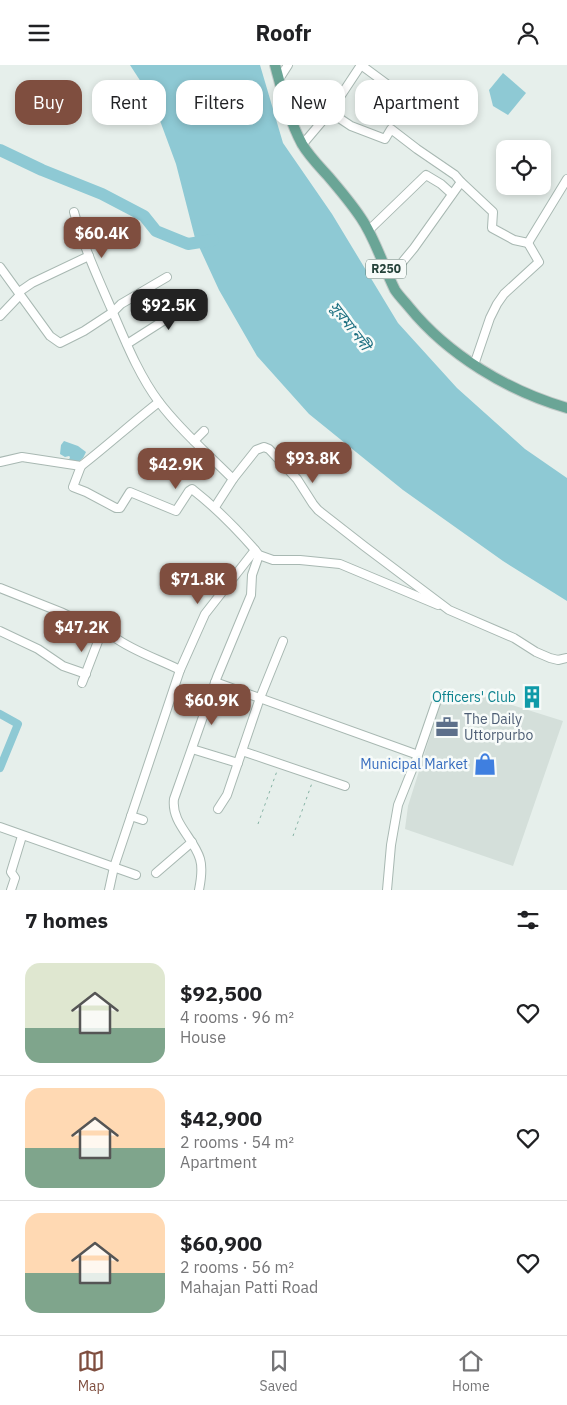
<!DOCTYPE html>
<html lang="en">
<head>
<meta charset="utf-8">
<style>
	:root { --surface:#fff; --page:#f2f2f2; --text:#202124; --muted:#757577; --line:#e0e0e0; --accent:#7f4e3f }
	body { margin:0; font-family:"IBM Plex Sans","Noto Sans Bengali",sans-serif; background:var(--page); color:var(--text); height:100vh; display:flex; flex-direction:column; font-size:19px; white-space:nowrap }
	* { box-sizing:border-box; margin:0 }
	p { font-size:16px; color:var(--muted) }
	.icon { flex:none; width:28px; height:28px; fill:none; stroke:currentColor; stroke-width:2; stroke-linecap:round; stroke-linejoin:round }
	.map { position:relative; height:825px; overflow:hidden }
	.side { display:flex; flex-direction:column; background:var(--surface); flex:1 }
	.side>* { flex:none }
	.top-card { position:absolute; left:15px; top:15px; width:538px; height:45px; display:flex; gap:10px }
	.tools { position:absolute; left:496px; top:75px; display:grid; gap:10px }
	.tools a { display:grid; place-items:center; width:55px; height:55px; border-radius:10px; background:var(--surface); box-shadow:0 2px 8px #0003; font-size:25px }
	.price { position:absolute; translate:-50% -42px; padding:0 11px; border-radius:10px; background:var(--accent); color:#fff; font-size:16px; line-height:32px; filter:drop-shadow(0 1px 2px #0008) }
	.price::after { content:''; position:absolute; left:50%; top:30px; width:15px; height:11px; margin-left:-8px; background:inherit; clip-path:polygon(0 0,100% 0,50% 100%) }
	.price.current { background:#222; color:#fff }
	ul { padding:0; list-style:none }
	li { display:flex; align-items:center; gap:15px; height:125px; padding:0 25px }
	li+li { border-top:1px solid var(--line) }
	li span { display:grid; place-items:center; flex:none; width:140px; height:100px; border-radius:15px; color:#555 }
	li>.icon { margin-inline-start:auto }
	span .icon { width:60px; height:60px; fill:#fffc; stroke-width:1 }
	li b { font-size:21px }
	h2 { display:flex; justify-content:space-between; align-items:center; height:60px; padding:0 25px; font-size:21px }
	.chip { padding:0 18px; border-radius:15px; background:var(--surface); box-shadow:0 2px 8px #0003; font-size:18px; line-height:45px }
	.chip.current { background:var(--accent); color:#fff }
	header { display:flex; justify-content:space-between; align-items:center; height:65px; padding:0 25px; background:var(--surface); font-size:22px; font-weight:700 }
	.menu { display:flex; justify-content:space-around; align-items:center; height:70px; border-top:1px solid var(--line); background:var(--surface); font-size:14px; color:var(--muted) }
	.menu a { display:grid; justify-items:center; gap:2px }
	.menu .current { color:var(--accent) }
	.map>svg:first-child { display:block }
	.built { fill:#d4dfda }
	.water { fill:#8ec9d4 }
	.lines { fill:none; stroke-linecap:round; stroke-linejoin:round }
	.canal { stroke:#8ec9d4; stroke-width:8 }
	.river { stroke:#8ec9d4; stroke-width:12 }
	.minor-casing { stroke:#a8b8b2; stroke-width:10 }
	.major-casing { stroke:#c2cac8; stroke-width:12 }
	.path { stroke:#86b3a5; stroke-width:1; stroke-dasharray:2.5 4; stroke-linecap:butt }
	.minor { stroke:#fff; stroke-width:8 }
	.major { stroke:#6aa596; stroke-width:10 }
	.labels { text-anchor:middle; stroke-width:5; stroke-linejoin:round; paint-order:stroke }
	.shield { fill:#f7fbf9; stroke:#637a73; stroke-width:1 }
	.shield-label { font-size:12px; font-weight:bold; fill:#24423a }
	.culture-label { font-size:14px; fill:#0d838f; stroke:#f7fbf9; text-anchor:end }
	.service-label { font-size:14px; fill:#4e5e75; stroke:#f7fbf9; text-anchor:start }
	.shop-label { font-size:14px; fill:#366cbe; stroke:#f7fbf9; text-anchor:end }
	.water-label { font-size:15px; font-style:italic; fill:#1c6f80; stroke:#f7fbf9 }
</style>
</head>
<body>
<header><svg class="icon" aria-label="menu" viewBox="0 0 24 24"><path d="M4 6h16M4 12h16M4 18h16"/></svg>Roofr<svg class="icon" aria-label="person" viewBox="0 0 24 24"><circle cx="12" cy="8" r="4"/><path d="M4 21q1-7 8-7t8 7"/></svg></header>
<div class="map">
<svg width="567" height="825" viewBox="0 0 567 825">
	<rect width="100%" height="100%" fill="#e6efeb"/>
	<polygon class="built" points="468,626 563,656 513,801 405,764 408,741 444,627 465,632"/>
	<g class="water">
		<polygon points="130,0 260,0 283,78 332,149 398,258 457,323 525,384 567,413 567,536 503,496 403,425 309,349 257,291 219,225 195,173 176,99 152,34"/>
		<polygon points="503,8 526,28 508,50 493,41 489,25"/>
		<polygon points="64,376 78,381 86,387 83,393 77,398 69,395 70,392 69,391 65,392 60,389 61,380"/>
	</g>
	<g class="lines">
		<polyline class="canal" points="0,649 18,659 0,703"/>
		<polyline class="river" points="0,85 42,105 102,129 144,151 156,166 188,179 213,175"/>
		<defs>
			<g id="minor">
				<polyline points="361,0 422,45"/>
				<polyline points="279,14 288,0"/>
				<polyline points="330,47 351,61 385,74 391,64 417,84 455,110 461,117"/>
				<polyline points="302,80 330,47 361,0"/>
				<path d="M 74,147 C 83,180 97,211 111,243 C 125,275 138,309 159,337 C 181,366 208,389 233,414 L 256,385 L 264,382 L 269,384 L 297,414 L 313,439 L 318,445 L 364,481 L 449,545 L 514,573 L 536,587 L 550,593 L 558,595 L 567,593"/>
				<polyline points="369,165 426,110 441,119 452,129"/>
				<polyline points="0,202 50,271 60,278 84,266 113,247 121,239 167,212"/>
				<polyline points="390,212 414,183 461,117 493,147 492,163 514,175 528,178 567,114"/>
				<polyline points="19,227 32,218 89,191"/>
				<polyline points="0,251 20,230"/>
				<polyline points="127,279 199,233"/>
				<polyline points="474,300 490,253 497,239 504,229 539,197 528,178"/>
				<polyline points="194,376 204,366"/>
				<path d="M 0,397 L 22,392 L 81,401 C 108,380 132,358 159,337"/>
				<path d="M 81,401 L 73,422 L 86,427 L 116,443 L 120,443 L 130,427 L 176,446 L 189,426 L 192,424 C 215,442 235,462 255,485"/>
				<polyline points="215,442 233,414"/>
				<path d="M 0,523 L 63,548 L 114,572 C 133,586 158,594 180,605"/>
				<polyline points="0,566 38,584 63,601 86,609"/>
				<polyline points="215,617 418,690 398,740 391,780 387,825"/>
				<polyline points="82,618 102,566"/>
				<polyline points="192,684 238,698"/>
				<polyline points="242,686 345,721"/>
				<polyline points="418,690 439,629"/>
				<polyline points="218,744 227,730 260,633 283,576"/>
				<polyline points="131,751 143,755"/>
				<polyline points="0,762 136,810"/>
				<polyline points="156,808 192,777"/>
				<polyline points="11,825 15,813 11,807 22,771"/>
				<polyline points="109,825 114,802 180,605 205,549 255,485 259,490 273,495 300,495 340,499 438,540"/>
				<path d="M 199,825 C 201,815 203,804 200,794 C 194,773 171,758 174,734 L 217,612 L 251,530 L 252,510 L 259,490"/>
			</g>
			<path id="major" d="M 275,0 C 282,26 289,55 302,79 C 309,91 319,101 328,111 C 340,125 351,138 361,153 C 376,175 383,201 395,225 C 399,231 405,237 409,242 C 448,290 508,326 567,343"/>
		</defs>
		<use href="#minor" class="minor-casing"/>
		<use href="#major" class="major-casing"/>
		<g class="path">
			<polyline points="258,759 277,706"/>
			<polyline points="293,771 312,718"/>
		</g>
		<use href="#minor" class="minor"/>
		<use href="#major" class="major"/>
	</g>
	<defs>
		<symbol id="building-bare" viewBox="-9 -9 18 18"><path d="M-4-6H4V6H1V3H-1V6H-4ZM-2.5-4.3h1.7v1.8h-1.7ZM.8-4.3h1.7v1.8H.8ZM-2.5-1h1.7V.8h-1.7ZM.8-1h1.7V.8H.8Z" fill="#0f9aa8" stroke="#f7fbf9" stroke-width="2.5" paint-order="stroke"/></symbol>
		<symbol id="office-bare" viewBox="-9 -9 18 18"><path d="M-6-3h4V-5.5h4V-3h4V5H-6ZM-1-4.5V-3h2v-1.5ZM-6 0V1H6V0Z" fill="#5c6f8a" stroke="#f7fbf9" stroke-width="2.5" paint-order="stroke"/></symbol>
		<symbol id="shop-bare" viewBox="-9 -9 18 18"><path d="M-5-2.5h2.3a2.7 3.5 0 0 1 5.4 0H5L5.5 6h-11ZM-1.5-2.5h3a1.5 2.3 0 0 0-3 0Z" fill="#3f7fe0" stroke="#f7fbf9" stroke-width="2.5" paint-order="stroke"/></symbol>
	</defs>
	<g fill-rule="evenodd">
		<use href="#building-bare" x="516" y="616" width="32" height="32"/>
		<use href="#office-bare" x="431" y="646" width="32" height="32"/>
		<use href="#shop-bare" x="469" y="683" width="32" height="32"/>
	</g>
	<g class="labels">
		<rect class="shield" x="366" y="194.5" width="40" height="19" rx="4"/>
		<g class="shield-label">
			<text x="386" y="208">R250</text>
		</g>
		<g class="culture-label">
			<text x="516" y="637">Officers' Club</text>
		</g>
		<g class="service-label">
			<text x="464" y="659">The Daily<tspan x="464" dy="16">Uttorpurbo</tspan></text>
		</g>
		<g class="shop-label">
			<text x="468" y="704">Municipal Market</text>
		</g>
		<g class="water-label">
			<text transform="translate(350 261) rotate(53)" y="5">সুরমা নদী</text>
		</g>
	</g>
</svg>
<div class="tools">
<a><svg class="icon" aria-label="locate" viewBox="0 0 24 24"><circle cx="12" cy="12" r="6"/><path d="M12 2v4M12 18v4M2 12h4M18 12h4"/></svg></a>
</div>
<b class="price" style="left:102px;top:194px">$60.4K</b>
<b class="price current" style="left:169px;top:266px">$92.5K</b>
<b class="price" style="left:313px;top:419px">$93.8K</b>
<b class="price" style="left:176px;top:425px">$42.9K</b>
<b class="price" style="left:198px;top:540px">$71.8K</b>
<b class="price" style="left:82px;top:588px">$47.2K</b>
<b class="price" style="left:212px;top:661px">$60.9K</b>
<div class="top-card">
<a class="chip current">Buy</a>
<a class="chip">Rent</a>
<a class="chip">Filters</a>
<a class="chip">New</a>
<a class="chip">Apartment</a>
</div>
</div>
<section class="side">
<h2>7 homes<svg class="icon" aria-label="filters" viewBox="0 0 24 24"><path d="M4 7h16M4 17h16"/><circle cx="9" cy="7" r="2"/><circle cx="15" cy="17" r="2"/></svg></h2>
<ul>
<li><span style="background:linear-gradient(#dfe7d0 65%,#7fa58c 0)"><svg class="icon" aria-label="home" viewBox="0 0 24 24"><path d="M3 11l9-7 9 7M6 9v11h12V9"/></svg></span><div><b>$92,500</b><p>4 rooms · 96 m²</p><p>House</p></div><svg class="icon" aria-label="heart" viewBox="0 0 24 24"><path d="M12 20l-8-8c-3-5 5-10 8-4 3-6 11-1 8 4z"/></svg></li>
<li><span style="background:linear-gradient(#ffd9b3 60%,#7fa58c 0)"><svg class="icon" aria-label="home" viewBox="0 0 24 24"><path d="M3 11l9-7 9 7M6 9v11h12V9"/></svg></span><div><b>$42,900</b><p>2 rooms · 54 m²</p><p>Apartment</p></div><svg class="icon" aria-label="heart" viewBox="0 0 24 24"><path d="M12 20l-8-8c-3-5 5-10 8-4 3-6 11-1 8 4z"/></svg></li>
<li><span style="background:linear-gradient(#ffd9b3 60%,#7fa58c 0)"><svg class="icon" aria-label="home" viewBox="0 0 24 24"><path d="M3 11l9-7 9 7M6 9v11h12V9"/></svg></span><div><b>$60,900</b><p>2 rooms · 56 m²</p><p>Mahajan Patti Road</p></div><svg class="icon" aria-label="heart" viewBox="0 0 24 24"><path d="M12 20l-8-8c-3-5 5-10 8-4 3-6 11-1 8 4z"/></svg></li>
</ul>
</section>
<nav class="menu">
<a class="current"><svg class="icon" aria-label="map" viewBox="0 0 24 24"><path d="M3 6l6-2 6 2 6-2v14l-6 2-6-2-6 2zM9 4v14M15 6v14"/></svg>Map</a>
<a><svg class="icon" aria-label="saved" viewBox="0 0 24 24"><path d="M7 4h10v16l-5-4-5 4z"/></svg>Saved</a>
<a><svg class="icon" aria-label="home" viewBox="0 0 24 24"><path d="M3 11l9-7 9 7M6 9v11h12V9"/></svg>Home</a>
</nav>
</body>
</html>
